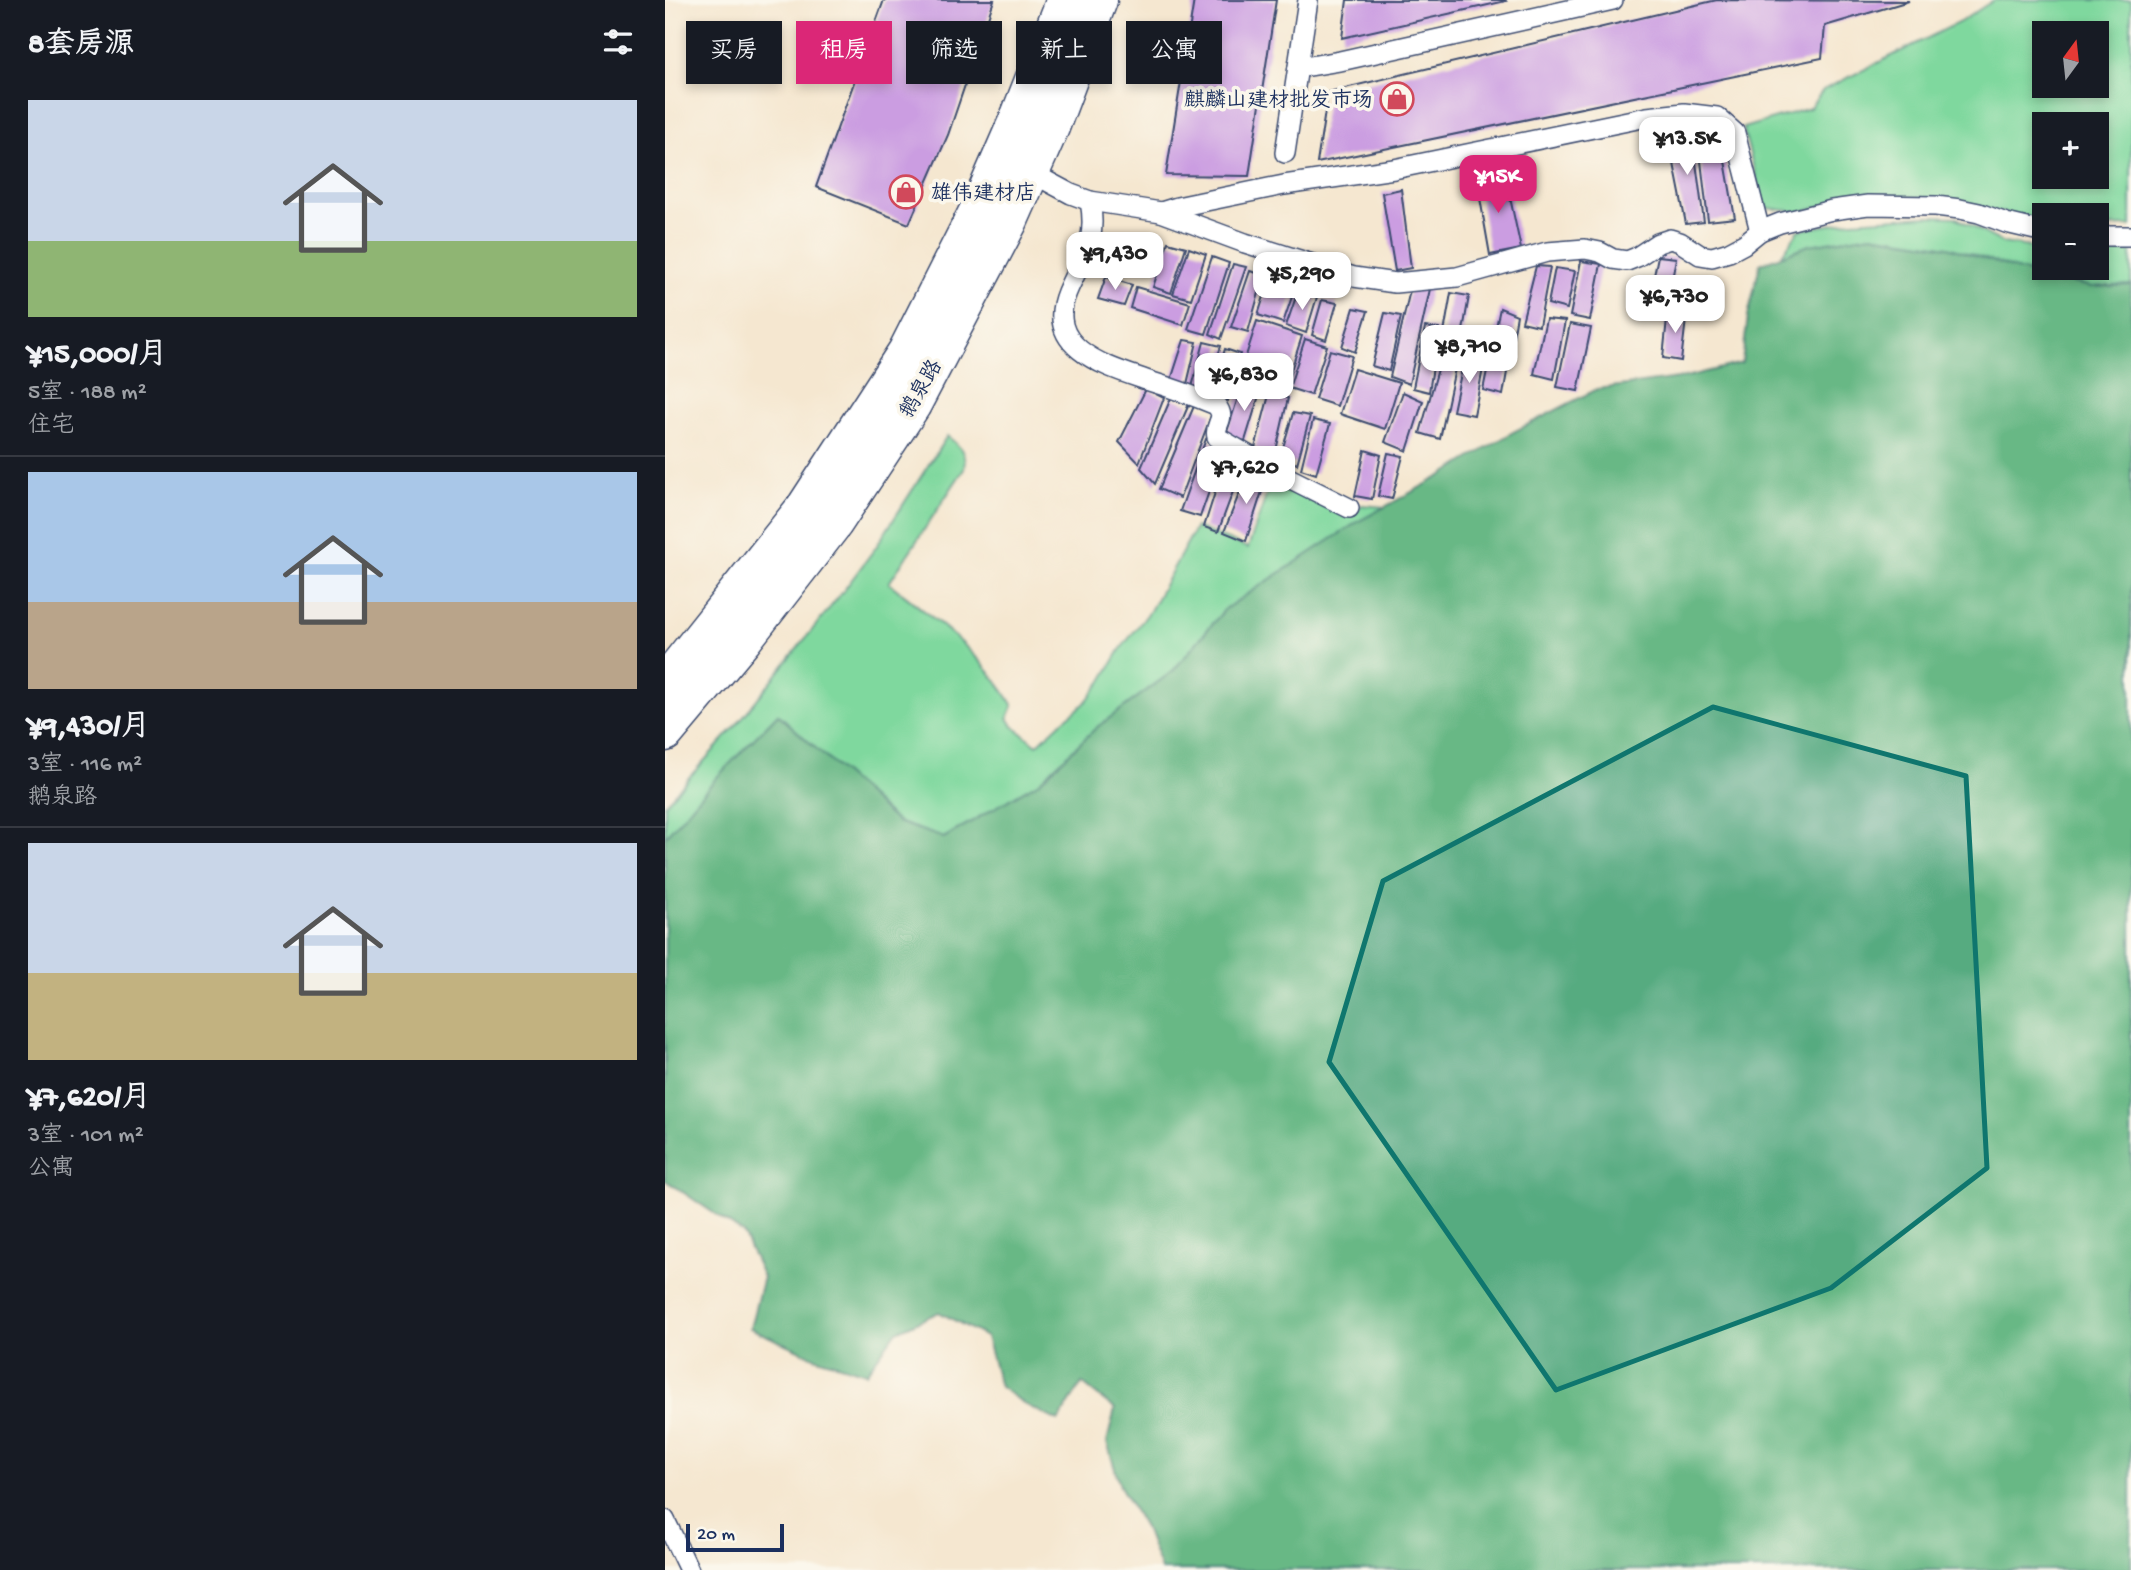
<!DOCTYPE html>
<html lang="zh">
<head>
<meta charset="utf-8">
<style>
	:root { --surface:#171b24; --page:#242831; --text:#f1f3f6; --muted:#9ea1a6; --line:#363941; --accent:#db2777 }
	body { margin:0; font-family:"Gochi Hand","LXGW WenKai TC",sans-serif; background:var(--page); color:var(--text); height:100vh; display:flex; flex-direction:column; font-size:26px; white-space:nowrap }
	* { box-sizing:border-box; margin:0 }
	p { font-size:23px; color:var(--muted) }
	.icon { flex:none; width:38px; height:38px; fill:none; stroke:currentColor; stroke-width:2; stroke-linecap:round; stroke-linejoin:round }
	.map { position:relative; flex:1; overflow:hidden }
	.sheet { display:flex; flex-direction:column; background:var(--surface); width:665px }
	.sheet>* { flex:none }
	.top-card { position:absolute; left:21px; top:21px; width:665px; height:63px; display:flex; gap:14px }
	.needle { width:46px; rotate:15deg }
	.tools { position:absolute; left:1367px; top:21px; display:grid; gap:14px }
	.tools a { display:grid; place-items:center; width:77px; height:77px; border-radius:0px; background:var(--surface); box-shadow:0 4px 10px #0003; font-size:35px }
	.scale { position:absolute; left:21px; bottom:18px; width:98px; box-sizing:border-box; padding-left:7px; border:4px solid #1b2f5e; border-top:0; font-size:19px; line-height:24px; white-space:nowrap; color:#1b2f5e; -webkit-text-stroke:5px #fbf7ec; paint-order:stroke }
	.price { position:absolute; translate:-50% -60px; padding:0 16px; border-radius:14px; background:#fff; color:#222; font-size:23px; line-height:46px; filter:drop-shadow(0 2px 4px #0008) }
	.price::after { content:''; position:absolute; left:50%; top:42px; width:21px; height:16px; margin-left:-10px; background:inherit; clip-path:polygon(0 0,100% 0,50% 100%) }
	.price.on { background:var(--accent); color:#fff }
	ul { padding:0; list-style:none }
	li { display:grid; align-content:center; gap:14px; height:371px; padding:0 28px }
	li+li { border-top:2px solid var(--line) }
	li span { display:grid; place-items:center; height:217px; border-radius:0px; color:#555 }
	li>.icon { margin-inline-start:auto }
	span .icon { width:126px; height:126px; fill:#fffc; stroke-width:1 }
	li b { font-size:30px }
	h2 { display:flex; justify-content:space-between; align-items:center; height:84px; padding:0 28px; font-size:30px }
	.pill { padding:0 24px; border-radius:0px; background:var(--surface); box-shadow:0 4px 10px #0003; font-size:24px; line-height:63px }
	.pill.on { background:var(--accent); color:#fff }
	main { display:flex; flex:1; min-height:0 }
	.map>svg:first-child { display:block }
	.green { fill:#7fd89e; stroke:#4d847e; stroke-width:2; fill-rule:evenodd }
	.forest { fill:#67b885; stroke:#417472; stroke-width:2 }
	.building { fill:#cb9de1 }
	.lines { fill:none; stroke-linecap:round; stroke-linejoin:round }
	.lane-casing { stroke:#3c4b6f; stroke-width:22 }
	.secondary-casing { stroke:#3c4b6f; stroke-width:41 }
	.lane { stroke:#fff; stroke-width:19 }
	.secondary { stroke:#fff; stroke-width:38 }
	.marked { fill:#0f766e; fill-opacity:0.2; stroke:#0f766e; stroke-width:5; stroke-linejoin:round }
	.labels { text-anchor:middle; stroke-width:7; stroke-linejoin:round; paint-order:stroke }
	.poi-label { font-size:21px; fill:#1b2f5e; stroke:#fbf7ec; text-anchor:end }
	.street-label { font-size:21px; fill:#1b2f5e; stroke:#fbf7ec }
</style>
</head>
<body>
<main>
<section class="sheet">
<h2>8套房源<svg class="icon" aria-label="filters" viewBox="0 0 24 24"><path d="M4 7h16M4 17h16"/><circle cx="9" cy="7" r="2"/><circle cx="15" cy="17" r="2"/></svg></h2>
<ul>
<li><span style="background:linear-gradient(#c9d6e8 65%,#8fb573 0)"><svg class="icon" aria-label="home" viewBox="0 0 24 24"><path d="M3 11l9-7 9 7M6 9v11h12V9"/></svg></span><div><b>¥15,000/月</b><p>5室 · 188 m²</p><p>住宅</p></div></li>
<li><span style="background:linear-gradient(#a9c7e8 60%,#b9a48a 0)"><svg class="icon" aria-label="home" viewBox="0 0 24 24"><path d="M3 11l9-7 9 7M6 9v11h12V9"/></svg></span><div><b>¥9,430/月</b><p>3室 · 116 m²</p><p>鹅泉路</p></div></li>
<li><span style="background:linear-gradient(#c9d6e8 60%,#c2b280 0)"><svg class="icon" aria-label="home" viewBox="0 0 24 24"><path d="M3 11l9-7 9 7M6 9v11h12V9"/></svg></span><div><b>¥7,620/月</b><p>3室 · 101 m²</p><p>公寓</p></div></li>
</ul>
</section>
<div class="map">
<svg width="1466" height="1570" viewBox="0 0 1466 1570">
	<rect width="100%" height="100%" fill="#fbf7ec"/>
	<filter id="ink" filterUnits="userSpaceOnUse"><feTurbulence type="fractalNoise" baseFrequency=".0143" numOctaves="2"/><feDisplacementMap in="SourceGraphic" scale="14" xChannelSelector="R" yChannelSelector="G"/><feConvolveMatrix kernelMatrix="1 2 1 2 8 2 1 2 1" color-interpolation-filters="sRGB"/></filter>
	<filter id="wash" filterUnits="userSpaceOnUse"><feTurbulence type="fractalNoise" baseFrequency=".00686" numOctaves="4" result="noise"/><feDisplacementMap in="SourceGraphic" scale="28" xChannelSelector="R" yChannelSelector="G"/><feGaussianBlur stdDeviation="1.57" result="paint"/><feColorMatrix in="noise" values="0 0 0 0 0 0 0 0 0 0 0 0 0 0 0 0 0 1.4 0 .05"/><feComposite in="paint" operator="in"/></filter>
	<g filter="url(#wash)">
		<rect width="100%" height="100%" fill="#f5e7d0"/>
		<g class="green">
			<path d="M 1329,0 L 1466,0 L 1466,226 L 1432,227 L 1432,215 L 1379,215 L 1379,222 L 1280,200 L 1232,196 L 1197,197 L 1134,212 L 1102,208 L 1097,199 L 1078,128 L 1145,108 L 1158,90 L 1295,22 ZM 1379,33 L 1432,33 L 1432,86 L 1379,86 ZM 1379,124 L 1432,124 L 1432,177 L 1379,177 Z"/>
			<polygon points="1263,216 1290,217 1338,243 1379,249 1379,268 1432,268 1432,252 1466,251 1466,285 1426,287 1354,270 1283,247 1206,235 1116,256 1134,230 1187,221"/>
			<path d="M 282,436 C 295,446 302,453 299,469 L 224,583 C 269,619 319,654 348,706 L 343,718 L 348,726 L 372,745 L 394,724 L 419,704 L 437,681 L 455,650 L 485,611 L 531,527 L 583,548 L 608,476 L 686,515 L 693,511 L 696,505 L 721,507 L 694,521 L 560,609 L 508,671 L 431,728 L 374,782 L 278,838 L 232,822 L 113,714 L 0,837 L 0,804 L 69,728 L 179,590 L 211,547 Z"/>
		</g>
		<polygon class="forest" points="1206,235 1283,247 1354,270 1426,287 1466,285 1466,1570 496,1570 481,1531 455,1486 442,1442 450,1409 417,1383 393,1421 361,1405 335,1387 321,1337 274,1312 232,1331 201,1373 149,1357 85,1328 98,1277 78,1233 0,1180 0,837 53,776 113,714 232,822 279,838 374,782 431,728 508,671 560,609 694,521 776,476 848,432 932,389 1021,377 1077,363 1083,316 1095,264 1144,245"/>
		<g id="blocks">
			<g class="building">
				<polygon points="219,0 329,0 283,135 244,224 151,187"/>
				<polygon points="529,0 611,0 584,176 501,175"/>
				<polygon points="682,0 840,0 841,1 677,38"/>
				<polygon points="1052,0 1244,1 1160,26 1157,58 652,163 663,92"/>
				<polygon points="1055,132 1070,218 1043,221 1033,135"/>
				<polygon points="1027,133 1039,222 1021,224 1004,138"/>
				<polygon points="840,174 856,249 825,255 812,181"/>
				<polygon points="736,189 746,268 730,271 717,193"/>
				<polygon points="503,242 521,247 506,293 488,287"/>
				<polygon points="524,248 541,254 526,299 508,294"/>
				<polygon points="993,256 1011,258 1003,302 984,300"/>
				<polygon points="547,257 564,263 541,334 523,329"/>
				<polygon points="916,261 936,264 925,320 905,316"/>
				<polygon points="568,264 581,267 556,339 545,334"/>
				<polygon points="871,266 885,267 874,326 857,322"/>
				<polygon points="890,268 910,271 902,309 883,304"/>
				<polygon points="585,271 599,275 583,332 566,327"/>
				<polygon points="441,277 467,285 459,306 433,299"/>
				<polygon points="604,281 630,288 618,323 593,315"/>
				<polygon points="471,287 525,303 518,325 465,308"/>
				<polygon points="765,289 744,384 725,377 745,290"/>
				<polygon points="633,291 652,297 641,333 621,326"/>
				<polygon points="786,293 804,296 794,354 776,350"/>
				<polygon points="657,300 672,303 661,340 647,335"/>
				<polygon points="689,308 703,311 690,352 677,347"/>
				<polygon points="835,308 852,315 838,395 818,390"/>
				<polygon points="1003,309 1022,311 1016,361 998,358"/>
				<polygon points="720,313 736,316 724,371 707,366"/>
				<polygon points="881,319 900,321 889,379 869,374"/>
				<polygon points="592,321 637,336 621,386 576,372"/>
				<polygon points="905,324 926,328 913,391 892,387"/>
				<polygon points="760,327 774,329 764,392 748,388"/>
				<polygon points="640,339 662,346 646,395 624,388"/>
				<polygon points="519,340 532,342 522,384 506,380"/>
				<polygon points="539,342 556,346 542,392 527,387"/>
				<polygon points="560,349 575,354 563,401 546,394"/>
				<polygon points="665,350 687,356 672,406 650,399"/>
				<polygon points="800,355 820,358 809,415 788,411"/>
				<polygon points="775,362 791,364 775,439 755,433"/>
				<polygon points="689,369 734,383 720,429 675,414"/>
				<polygon points="577,385 596,389 580,441 561,435"/>
				<polygon points="481,389 499,398 474,463 454,442"/>
				<polygon points="738,392 758,401 742,451 720,442"/>
				<polygon points="604,395 623,398 610,455 590,448"/>
				<polygon points="506,398 524,404 490,484 476,468"/>
				<polygon points="529,406 547,413 515,498 494,489"/>
				<polygon points="628,413 645,416 632,464 615,458"/>
				<polygon points="648,420 665,424 651,474 636,469"/>
				<polygon points="541,439 559,449 535,517 515,511"/>
				<polygon points="700,450 716,455 707,499 690,496"/>
				<polygon points="723,453 738,456 727,499 713,496"/>
				<polygon points="562,455 579,462 553,532 539,527"/>
				<polygon points="584,469 602,476 581,541 559,532"/>
			</g>
		</g>
	</g>
	<g filter="url(#ink)">
		<use href="#blocks" fill-opacity="0" stroke="#3c4b6f" stroke-width="2"/>
		<g class="lines">
			<defs>
				<g id="lane">
					<polyline points="633,68 675,61 948,0"/>
					<polyline points="620,153 643,0"/>
					<polyline points="365,172 406,194 425,201 496,212 580,243 689,277 730,283 792,277 882,252 920,249 935,252 948,259 962,261 972,257 993,243 1005,239 1015,242 1035,255 1047,257 1064,252 1079,244 1095,231 1115,223 1167,210 1203,205 1271,206 1295,209 1314,213 1341,223 1379,232"/>
					<path d="M 425,201 C 433,244 417,256 402,292 C 378,350 444,367 484,381 C 507,388 529,396 551,405 C 563,420 548,423 552,437 L 610,471 L 684,508"/>
					<polyline points="496,212 512,207 619,185 729,169 982,117 1019,113 1052,117 1070,133 1095,231"/>
					<polyline points="1432,236 1466,236"/>
					<polyline points="0,1520 24,1570"/>
				</g>
				<g id="secondary">
					<polyline points="0,684 141,507 242,352 315,208 355,116 401,0"/>
					<polyline points="0,732 78,639 169,522 247,404 343,222 385,127 433,0"/>
				</g>
			</defs>
			<use href="#lane" class="lane-casing"/>
			<use href="#secondary" class="secondary-casing"/>
			<use href="#lane" class="lane"/>
			<use href="#secondary" class="secondary"/>
		</g>
	</g>
	<path class="marked" d="M 1048,707 L 1301,776 L 1322,1168 L 1166,1288 L 891,1390 L 664,1062 L 718,881 Z"/>
	<defs>
		<symbol id="shop-ring" viewBox="-11 -11 22 22"><circle r="9.5" fill="#fbf7ec" stroke="#d1495b" stroke-width="1.5"/><path d="M-5-2.5h2.3a2.7 3.5 0 0 1 5.4 0H5L5.5 6h-11ZM-1.5-2.5h3a1.5 2.3 0 0 0-3 0Z" fill="#d1495b"/></symbol>
	</defs>
	<g fill-rule="evenodd">
		<use href="#shop-ring" x="713" y="80" width="38" height="38"/>
		<use href="#shop-ring" x="222" y="173" width="38" height="38"/>
	</g>
	<g class="labels">
		<g class="poi-label">
			<text x="708" y="106">麒麟山建材批发市场</text>
			<text x="266" y="199" text-anchor="start">雄伟建材店</text>
		</g>
		<g class="street-label">
			<text transform="translate(255 388) rotate(-60)" y="7">鹅泉路</text>
		</g>
	</g>
</svg>
<div class="tools">
<a><svg class="needle" viewBox="-14 -14 28 28"><path d="M0-13l5 13h-10z" fill="#e53935"/><path d="M0 13l5-13h-10z" fill="#9ea1a6"/></svg></a>
<a>+</a>
<a>−</a>
</div>
<div class="scale">20 m</div>
<b class="price" style="left:1022px;top:177px">¥13.5K</b>
<b class="price on" style="left:833px;top:215px">¥15K</b>
<b class="price" style="left:450px;top:292px">¥9,430</b>
<b class="price" style="left:637px;top:312px">¥5,290</b>
<b class="price" style="left:1010px;top:335px">¥6,730</b>
<b class="price" style="left:804px;top:385px">¥8,710</b>
<b class="price" style="left:579px;top:413px">¥6,830</b>
<b class="price" style="left:581px;top:506px">¥7,620</b>
<div class="top-card">
<a class="pill">买房</a>
<a class="pill on">租房</a>
<a class="pill">筛选</a>
<a class="pill">新上</a>
<a class="pill">公寓</a>
</div>
</div>
</main>
</body>
</html>
